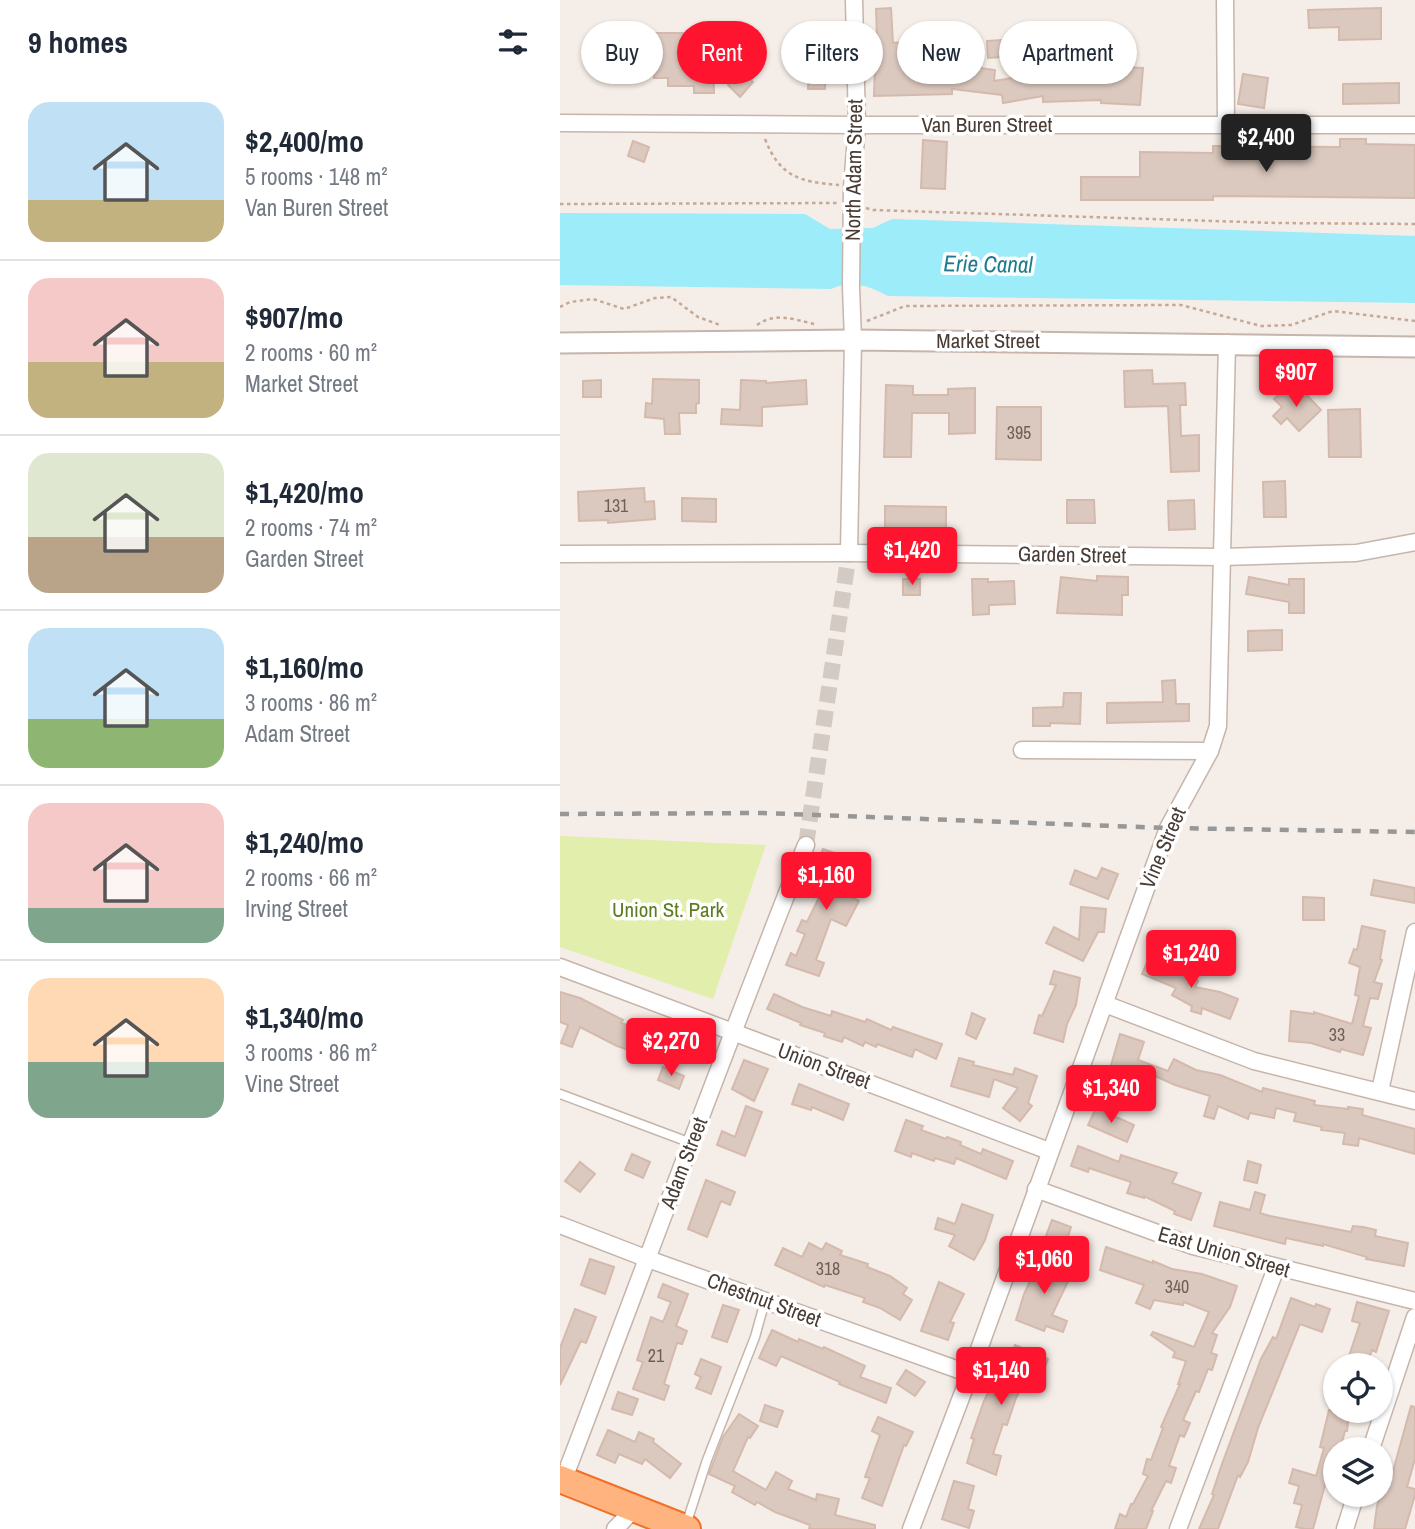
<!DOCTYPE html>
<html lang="en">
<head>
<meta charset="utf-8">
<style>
	:root { --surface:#fff; --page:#f6f6f7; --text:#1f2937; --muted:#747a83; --line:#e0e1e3; --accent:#ff142f }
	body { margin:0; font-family:"Archivo Narrow",sans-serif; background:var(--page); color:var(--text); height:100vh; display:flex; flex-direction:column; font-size:26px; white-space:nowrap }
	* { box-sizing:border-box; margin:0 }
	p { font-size:23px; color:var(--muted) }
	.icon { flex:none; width:38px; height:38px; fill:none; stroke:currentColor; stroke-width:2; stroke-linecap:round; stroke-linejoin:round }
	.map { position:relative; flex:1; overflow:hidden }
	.details { display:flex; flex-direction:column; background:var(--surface); width:560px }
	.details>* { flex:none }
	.top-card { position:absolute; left:21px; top:21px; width:665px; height:63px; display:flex; gap:14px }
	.buttons { position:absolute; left:763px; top:1353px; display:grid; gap:14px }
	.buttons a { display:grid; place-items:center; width:70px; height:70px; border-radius:50%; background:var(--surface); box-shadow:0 2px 5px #0004; font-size:35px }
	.price { position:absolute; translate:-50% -60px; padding:0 16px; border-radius:7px; background:var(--accent); color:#fff; font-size:23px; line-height:46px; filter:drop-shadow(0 2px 4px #0008) }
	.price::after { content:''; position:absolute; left:50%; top:42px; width:21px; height:16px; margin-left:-10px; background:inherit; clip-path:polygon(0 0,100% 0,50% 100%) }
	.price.current { background:#222; color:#fff }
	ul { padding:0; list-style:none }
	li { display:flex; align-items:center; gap:21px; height:175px; padding:0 28px }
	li+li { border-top:2px solid var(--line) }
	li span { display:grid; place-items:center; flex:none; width:196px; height:140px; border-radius:21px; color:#555 }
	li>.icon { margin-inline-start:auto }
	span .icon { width:84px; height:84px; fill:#fffc; stroke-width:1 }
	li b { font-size:30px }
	h2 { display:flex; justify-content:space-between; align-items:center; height:84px; padding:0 28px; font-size:30px }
	.chip { padding:0 24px; border-radius:32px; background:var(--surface); box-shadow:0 2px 5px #0004; font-size:24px; line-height:63px }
	.chip.current { background:var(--accent); color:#fff }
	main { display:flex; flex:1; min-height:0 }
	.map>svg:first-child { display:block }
	.green { fill:#e2eeab }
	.water { fill:#9cecf9 }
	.building { fill:#dbc8be; stroke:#d4baad; stroke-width:2 }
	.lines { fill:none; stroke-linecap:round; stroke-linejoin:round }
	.minor-tunnel { stroke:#d3cac3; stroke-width:16; stroke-dasharray:16 8; stroke-linecap:butt }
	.service-casing { stroke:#c5b5ab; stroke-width:11 }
	.minor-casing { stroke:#c5b5ab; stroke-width:19 }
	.tertiary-casing { stroke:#c5b5ab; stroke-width:23 }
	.trunk-casing { stroke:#f07026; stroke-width:30 }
	.path { stroke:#c5a997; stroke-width:2.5; stroke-dasharray:3.5 3.5; stroke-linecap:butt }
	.service { stroke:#fff; stroke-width:8 }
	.minor { stroke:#fff; stroke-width:16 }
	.tertiary { stroke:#fff; stroke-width:19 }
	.trunk { stroke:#ffb47f; stroke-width:26 }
	.rail { stroke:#979797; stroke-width:4.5; stroke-dasharray:9 9; stroke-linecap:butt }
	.labels { text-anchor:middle; stroke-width:7; stroke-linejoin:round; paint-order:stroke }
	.number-label { font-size:18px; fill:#6e5f57 }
	.street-label { font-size:21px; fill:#493c35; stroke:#fff }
	.park-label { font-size:21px; fill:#5c7c1f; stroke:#fff }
	.water-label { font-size:23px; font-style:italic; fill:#1c7b8d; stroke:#fff }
</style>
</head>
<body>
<main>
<section class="details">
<h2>9 homes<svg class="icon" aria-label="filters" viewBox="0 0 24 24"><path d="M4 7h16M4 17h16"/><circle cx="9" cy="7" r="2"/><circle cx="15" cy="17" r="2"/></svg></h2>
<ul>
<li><span style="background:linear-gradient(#bfe0f5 70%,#c2b280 0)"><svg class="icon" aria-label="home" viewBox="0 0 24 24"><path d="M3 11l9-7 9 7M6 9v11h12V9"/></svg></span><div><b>$2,400/mo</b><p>5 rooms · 148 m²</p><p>Van Buren Street</p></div></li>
<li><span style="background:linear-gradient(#f6c9c9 60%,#c2b280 0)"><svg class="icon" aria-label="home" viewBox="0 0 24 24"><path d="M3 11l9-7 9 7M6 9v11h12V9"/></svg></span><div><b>$907/mo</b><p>2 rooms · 60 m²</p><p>Market Street</p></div></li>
<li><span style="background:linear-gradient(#dfe7d0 60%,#b9a48a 0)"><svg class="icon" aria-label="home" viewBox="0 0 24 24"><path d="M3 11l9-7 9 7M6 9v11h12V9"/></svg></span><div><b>$1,420/mo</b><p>2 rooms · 74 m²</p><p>Garden Street</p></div></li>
<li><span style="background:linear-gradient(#bfe0f5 65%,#8fb573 0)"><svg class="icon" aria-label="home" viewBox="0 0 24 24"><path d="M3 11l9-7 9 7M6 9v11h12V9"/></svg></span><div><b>$1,160/mo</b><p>3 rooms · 86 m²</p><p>Adam Street</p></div></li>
<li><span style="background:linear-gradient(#f6c9c9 75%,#7fa58c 0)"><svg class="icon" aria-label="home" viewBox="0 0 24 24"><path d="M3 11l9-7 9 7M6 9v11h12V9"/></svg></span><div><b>$1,240/mo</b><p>2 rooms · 66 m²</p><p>Irving Street</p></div></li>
<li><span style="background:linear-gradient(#ffd9b3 60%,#7fa58c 0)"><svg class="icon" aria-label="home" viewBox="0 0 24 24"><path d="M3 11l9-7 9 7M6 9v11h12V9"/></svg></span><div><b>$1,340/mo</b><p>3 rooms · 86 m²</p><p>Vine Street</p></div></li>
</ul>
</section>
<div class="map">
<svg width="855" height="1529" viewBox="0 0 855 1529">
	<rect width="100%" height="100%" fill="#f5ede7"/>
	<polygon class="green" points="0,836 206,845 153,999 0,947"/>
	<path class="water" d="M 0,213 L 245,214 L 270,229 L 313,228 L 332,219 L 855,236 L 855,303 L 328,296 C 310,286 291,279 271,289 L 0,285 Z"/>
	<g class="building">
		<polygon points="331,8 333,43 341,42 343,68 368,68 368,65 391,65 391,70 413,72 413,67 435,70 434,81 481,73 543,72 543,70 561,71 561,67 583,68 580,105 541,103 541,100 483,102 483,96 443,103 442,95 392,89 392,94 314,96 315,65 318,65 316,9"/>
		<polygon points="821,8 821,39 779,40 779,27 749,28 748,10"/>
		<polygon points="94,33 127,33 127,48 158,46 159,60 153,60 154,93 134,93 134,86 108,86 108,78 94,78"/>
		<polygon points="442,40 443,57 428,58 427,41"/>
		<polygon points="249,67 266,68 265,89 248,89"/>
		<polygon points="181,71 193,82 180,97 168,85"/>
		<polygon points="683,74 708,78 704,108 678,104"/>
		<polygon points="839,83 839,103 783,104 783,84"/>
		<polygon points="780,139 806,139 806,144 855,145 855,198 653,196 653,200 521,200 521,177 580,177 580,152 653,153 653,146 780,147"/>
		<polygon points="363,140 387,142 385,189 361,188"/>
		<polygon points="73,141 89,147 84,162 68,156"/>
		<polygon points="592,370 593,384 625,383 626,405 620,405 621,436 639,435 639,471 611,472 608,406 565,407 564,371"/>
		<polygon points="93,379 139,380 139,403 136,404 136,413 119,413 120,434 105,434 104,419 85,417 86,403 92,404"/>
		<polygon points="41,380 41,397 23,397 23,381"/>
		<polygon points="181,380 206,381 206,383 246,380 247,404 202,407 202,426 161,424 162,409 180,410"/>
		<polygon points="326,385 353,386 353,395 388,395 388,389 415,388 415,433 389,434 389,413 352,413 351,457 324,457"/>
		<polygon points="725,389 734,398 742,390 761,410 739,431 727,418 721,424 713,416 722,407 714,399"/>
		<polygon points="437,407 481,407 481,460 436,459"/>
		<polygon points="800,409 801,457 769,457 768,410"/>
		<polygon points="725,481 726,517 704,517 703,482"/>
		<polygon points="84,488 85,502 94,501 95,519 48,523 48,520 19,521 18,492"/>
		<polygon points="122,498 156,499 156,522 122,521"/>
		<polygon points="507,500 534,500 535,523 507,523"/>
		<polygon points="634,500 635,529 609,530 608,501"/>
		<polygon points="325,506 386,507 386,528 325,528"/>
		<polygon points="537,576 568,577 568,595 562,595 562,615 497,613 501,577 537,581"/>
		<polygon points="689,577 729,585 729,579 744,579 744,613 729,613 729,602 686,594"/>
		<rect x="343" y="579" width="17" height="16"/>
		<polygon points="412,579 428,579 428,582 454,581 455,604 429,605 429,614 413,615"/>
		<polygon points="722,630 722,650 688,651 688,631"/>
		<polygon points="615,680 616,704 629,704 629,721 547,723 547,703 603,702 602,681"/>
		<polygon points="504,693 521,693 520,724 490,723 490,726 473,726 473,708 503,707"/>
		<polygon points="263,849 297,861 285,894 299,901 286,926 271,919 256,960 264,963 259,976 226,965 231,953 236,956 245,934 237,931 242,920 247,922 272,871 257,865"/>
		<polygon points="542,868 558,874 548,899 510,884 515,870 537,879"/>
		<polygon points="814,880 855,888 855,903 811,895"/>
		<polygon points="743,897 764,898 764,920 743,920"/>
		<polygon points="521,907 546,909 544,932 538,932 523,961 486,943 494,927 519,940"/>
		<polygon points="802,926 825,931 820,959 822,960 814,982 822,984 818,999 810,998 803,1026 811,1028 803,1055 781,1049 780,1052 751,1043 729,1041 731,1011 754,1014 754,1012 792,1024 799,996 795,995 800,967 789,963 794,949 797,950"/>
		<polygon points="590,956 638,981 635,987 660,992 678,999 670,1019 642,1008 641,1014 631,1011 632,1006 612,995 616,988 582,974"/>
		<polygon points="494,971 520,978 516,1005 507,1024 503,1042 474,1033 479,1015 482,1016 496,985 490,984"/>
		<polygon points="0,992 20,998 63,1020 61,1023 112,1041 116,1031 143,1044 136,1058 121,1051 114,1065 57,1046 20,1027 12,1047 1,1043 8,1025 0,1022"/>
		<polygon points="214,994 242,1007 271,1016 272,1011 305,1022 307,1019 331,1030 333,1027 382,1044 376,1059 355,1049 352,1057 317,1044 316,1047 305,1042 303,1046 284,1037 282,1042 264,1036 265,1033 240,1025 241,1023 207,1009"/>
		<polygon points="412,1013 425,1019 416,1039 406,1034"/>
		<polygon points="560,1034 584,1042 578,1060 608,1071 614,1059 636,1070 660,1075 702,1092 703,1088 755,1101 754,1105 788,1109 788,1107 803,1109 802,1115 855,1129 855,1154 799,1138 798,1146 783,1144 785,1133 761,1130 762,1127 734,1121 736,1113 716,1108 714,1118 690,1113 688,1119 658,1106 654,1119 644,1116 650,1096 615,1085 591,1074 589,1080 577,1076 568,1101 543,1093"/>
		<polygon points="399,1058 414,1062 413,1065 453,1075 455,1068 477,1076 468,1103 472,1106 460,1121 443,1108 458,1088 434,1079 429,1097 391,1086"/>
		<polygon points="184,1060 208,1069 194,1101 172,1089"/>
		<polygon points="103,1067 124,1076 119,1089 98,1080"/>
		<polygon points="239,1084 289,1104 283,1120 252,1107 251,1110 232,1104"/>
		<polygon points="186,1106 202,1112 185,1156 157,1145 162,1131 175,1137"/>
		<polygon points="536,1108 574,1125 567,1142 528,1125"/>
		<polygon points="346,1120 363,1126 361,1130 386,1139 387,1137 401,1142 400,1145 421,1154 423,1149 453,1161 446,1179 396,1158 394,1164 375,1158 374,1161 352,1153 351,1157 335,1151"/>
		<polygon points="518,1146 559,1162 561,1155 617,1173 612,1183 641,1193 631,1220 614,1214 615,1211 584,1196 584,1198 567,1193 571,1182 529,1168 528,1172 511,1166"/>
		<polygon points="72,1154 90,1162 83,1178 65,1170"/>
		<polygon points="688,1161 701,1165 697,1183 684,1180"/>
		<polygon points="20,1162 35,1174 20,1192 5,1181"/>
		<polygon points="146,1180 175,1192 170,1205 161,1201 147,1237 128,1229"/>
		<polygon points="695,1192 705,1195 700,1213 710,1216 791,1232 793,1226 803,1227 816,1230 815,1236 848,1243 844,1266 806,1259 807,1257 763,1244 763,1246 726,1238 725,1244 654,1226 660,1202 690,1210"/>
		<polygon points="402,1204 433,1215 425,1240 414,1260 389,1246 395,1235 375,1229 378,1218 395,1224"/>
		<polygon points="492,1220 511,1227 506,1243 486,1236"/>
		<polygon points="249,1243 262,1250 266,1243 282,1251 280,1255 308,1264 307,1267 330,1276 347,1288 343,1294 352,1300 340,1320 320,1308 303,1302 305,1298 265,1285 264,1287 215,1265 223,1248 242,1257"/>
		<polygon points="546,1247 593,1263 593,1261 612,1269 642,1274 677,1286 670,1307 652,1333 657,1335 651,1353 657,1355 652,1370 648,1369 639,1392 636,1391 623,1420 630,1423 624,1437 620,1435 609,1466 616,1468 611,1483 606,1481 591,1511 593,1511 586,1529 555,1529 560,1514 566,1517 571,1504 573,1504 588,1476 583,1474 587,1459 591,1460 603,1428 601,1427 620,1384 618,1384 626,1361 613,1357 615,1352 591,1335 593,1332 634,1347 649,1312 624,1302 623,1305 594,1300 590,1309 576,1303 584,1285 540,1270"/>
		<polygon points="481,1257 513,1271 492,1315 507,1321 503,1332 486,1326 484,1331 456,1320 464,1294"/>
		<polygon points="30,1259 54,1267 45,1294 21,1285"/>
		<polygon points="379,1282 404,1294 390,1322 394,1323 388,1340 361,1331"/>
		<polygon points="103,1284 128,1294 116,1326 127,1331 122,1344 117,1343 104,1384 109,1386 104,1400 73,1389 83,1362 77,1360 91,1317 103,1322 111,1302 98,1297"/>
		<polygon points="731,1298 755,1307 756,1304 770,1309 762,1332 740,1324 698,1428 688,1462 680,1477 678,1475 658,1529 639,1529 654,1495 652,1494 662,1464 701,1359 713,1337 716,1339"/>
		<polygon points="797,1302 829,1311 816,1352 812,1350 807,1365 786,1365 800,1323 792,1321"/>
		<polygon points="163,1305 179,1310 167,1342 152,1337"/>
		<polygon points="15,1309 36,1317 26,1343 21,1341 0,1385 0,1348"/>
		<polygon points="212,1330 238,1342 239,1339 263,1349 264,1347 305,1366 300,1377 331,1388 326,1403 279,1384 280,1382 221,1356 216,1366 199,1358"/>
		<polygon points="455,1345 488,1359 482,1374 471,1370 456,1398 447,1425 443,1424 433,1454 441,1456 436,1475 407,1463 414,1439 411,1438 424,1401 443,1363 446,1365"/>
		<polygon points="141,1359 161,1367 151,1394 136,1388 141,1377 135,1374"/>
		<polygon points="346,1370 365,1382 355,1396 337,1384"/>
		<polygon points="58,1392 78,1399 72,1415 52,1409"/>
		<polygon points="205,1405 223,1411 217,1427 200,1421"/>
		<polygon points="851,1406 855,1407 855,1459 847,1487 855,1489 855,1495 845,1529 814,1529 817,1506 824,1480 830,1482"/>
		<polygon points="769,1410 789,1413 787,1431 785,1431 780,1449 775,1449 775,1479 773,1488 765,1485 753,1529 745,1529 736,1527 742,1505 734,1503 739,1486 729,1483 733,1469 756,1476 764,1448 760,1447"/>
		<polygon points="179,1414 198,1426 190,1438 188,1437 173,1471 206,1490 216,1472 232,1481 228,1489 256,1500 257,1494 279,1499 275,1515 315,1525 315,1529 249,1529 250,1525 215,1512 197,1502 195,1505 172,1492 175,1486 149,1474 163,1437"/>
		<polygon points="318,1417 353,1432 346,1446 344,1445 322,1506 302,1498 310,1478 305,1477 320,1435 312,1431"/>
		<polygon points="48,1430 75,1442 79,1432 94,1439 93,1442 121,1464 110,1478 85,1459 82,1464 59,1454 55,1463 37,1455"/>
		<polygon points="394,1481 414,1486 408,1509 414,1511 409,1528 382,1519"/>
	</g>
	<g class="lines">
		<polyline class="minor-tunnel" points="246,845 289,553"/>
		<defs>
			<g id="service">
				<polyline points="0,1094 131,1143"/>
				<polyline points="126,1525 147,1460 195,1337 205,1301"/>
			</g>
			<g id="minor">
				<polyline points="665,0 666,124"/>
				<polyline points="0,123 297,125 855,125"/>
				<polyline points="289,553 293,340 291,287 292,187 297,125 294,0"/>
				<polyline points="0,554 289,553 663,557 796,553 855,542"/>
				<polyline points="462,750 650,751"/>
				<polyline points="0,967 489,1151"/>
				<polyline points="545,1004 694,1061 855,1101"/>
				<polyline points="820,1091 855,932"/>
				<polyline points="476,1189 633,1246 855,1301"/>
				<polyline points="0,1225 88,1259 410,1374"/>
				<polyline points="811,1449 855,1317"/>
				<path d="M 3,1481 C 84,1269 162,1056 246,845"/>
				<polyline points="55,1529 74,1509"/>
				<polyline points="351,1529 410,1374 608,828 650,751 658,726 667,343"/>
				<polyline points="618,1529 716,1268"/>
				<polyline points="785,1529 796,1494"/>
			</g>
			<polyline id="tertiary" points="0,343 293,340 855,347"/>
			<polyline id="trunk" points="0,1479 127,1529"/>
		</defs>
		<use href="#service" class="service-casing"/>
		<use href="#minor" class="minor-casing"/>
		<use href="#tertiary" class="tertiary-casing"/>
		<use href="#trunk" class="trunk-casing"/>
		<g class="path">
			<path d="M 205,139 C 220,177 240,182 279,185"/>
			<polyline points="0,204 279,203"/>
			<polyline points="306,208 313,210 716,223 855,224"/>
			<polyline points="0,307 10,302 33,299 64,309 95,298 111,297 138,317 160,325"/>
			<polyline points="307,321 345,306 621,305 701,326 731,325 773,311 855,321"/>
			<path d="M 197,325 C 215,312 233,319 254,324"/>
		</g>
		<use href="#service" class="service"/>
		<use href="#minor" class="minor"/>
		<use href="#tertiary" class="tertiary"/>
		<use href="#trunk" class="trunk"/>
		<polyline class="rail" points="0,814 202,813 608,828 855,832"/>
	</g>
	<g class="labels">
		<g class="number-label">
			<text x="459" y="439">395</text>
			<text x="56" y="512">131</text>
			<text x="777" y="1041">33</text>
			<text x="268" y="1275">318</text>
			<text x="617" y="1293">340</text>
			<text x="96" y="1362">21</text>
		</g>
		<g class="street-label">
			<text x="427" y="132">Van Buren Street</text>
			<text transform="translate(294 170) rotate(-89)" y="7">North Adam Street</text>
			<text x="428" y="348">Market Street</text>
			<text transform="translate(512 555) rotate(1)" y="7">Garden Street</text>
			<text transform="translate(603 848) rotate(-67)" y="7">Vine Street</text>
			<text transform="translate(264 1066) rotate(20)" y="7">Union Street</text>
			<text transform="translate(124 1163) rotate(-69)" y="7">Adam Street</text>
			<text transform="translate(664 1252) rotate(16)" y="7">East Union Street</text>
			<text transform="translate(204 1300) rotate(20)" y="7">Chestnut Street</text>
		</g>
		<g class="park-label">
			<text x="108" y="917">Union St. Park</text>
		</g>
		<g class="water-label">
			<text transform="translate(428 264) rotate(1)" y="8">Erie Canal</text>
		</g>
	</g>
</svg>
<div class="buttons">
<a><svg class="icon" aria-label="locate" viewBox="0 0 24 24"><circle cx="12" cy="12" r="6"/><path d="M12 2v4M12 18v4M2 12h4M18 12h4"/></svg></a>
<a><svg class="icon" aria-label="layers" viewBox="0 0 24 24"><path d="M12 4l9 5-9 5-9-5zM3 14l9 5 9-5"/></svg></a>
</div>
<b class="price current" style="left:706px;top:174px">$2,400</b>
<b class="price" style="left:736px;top:409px">$907</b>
<b class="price" style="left:352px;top:587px">$1,420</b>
<b class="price" style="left:266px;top:912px">$1,160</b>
<b class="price" style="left:631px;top:990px">$1,240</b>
<b class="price" style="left:111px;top:1078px">$2,270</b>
<b class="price" style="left:551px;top:1125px">$1,340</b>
<b class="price" style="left:484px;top:1296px">$1,060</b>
<b class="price" style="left:441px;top:1407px">$1,140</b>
<div class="top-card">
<a class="chip">Buy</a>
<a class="chip current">Rent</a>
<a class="chip">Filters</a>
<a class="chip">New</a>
<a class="chip">Apartment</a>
</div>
</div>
</main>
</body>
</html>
